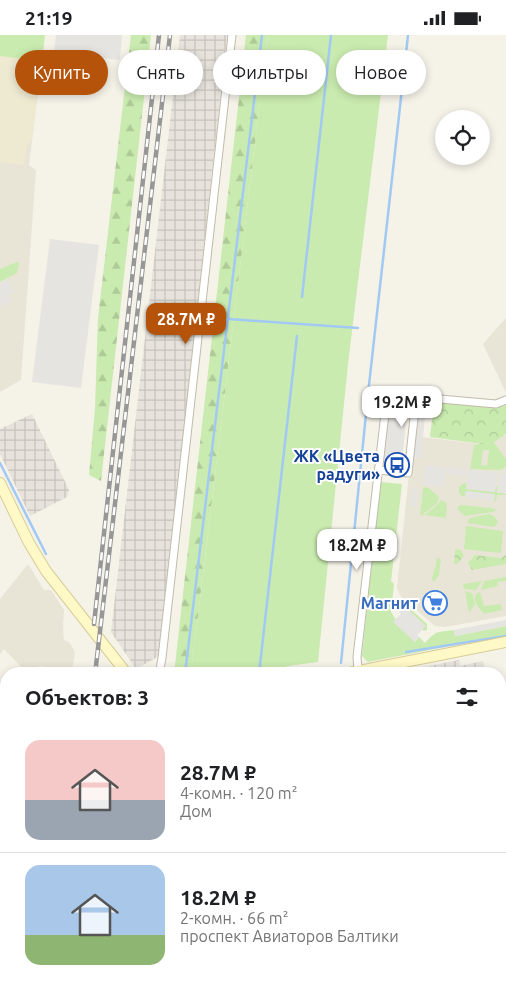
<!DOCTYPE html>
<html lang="ru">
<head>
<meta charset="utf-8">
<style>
	:root { --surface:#fff; --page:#f2f2f2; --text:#202124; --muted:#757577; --line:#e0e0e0; --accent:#b45309 }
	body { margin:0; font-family:Ubuntu,sans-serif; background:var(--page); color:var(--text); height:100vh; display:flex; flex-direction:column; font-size:19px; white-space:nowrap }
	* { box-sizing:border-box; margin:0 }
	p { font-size:16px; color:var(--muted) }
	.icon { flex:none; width:28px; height:28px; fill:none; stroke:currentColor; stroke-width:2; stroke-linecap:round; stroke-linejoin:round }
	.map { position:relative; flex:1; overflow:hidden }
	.panel { position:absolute; left:0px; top:632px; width:506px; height:321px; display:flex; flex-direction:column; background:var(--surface); border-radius:20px 20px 0 0; box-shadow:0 2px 8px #0003 }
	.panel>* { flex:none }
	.hud { position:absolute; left:15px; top:15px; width:476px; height:45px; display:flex; gap:10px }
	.tools { position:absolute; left:435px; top:75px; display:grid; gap:10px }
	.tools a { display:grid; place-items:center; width:55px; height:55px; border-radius:50%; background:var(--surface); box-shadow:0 2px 8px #0003; font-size:25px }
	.price { position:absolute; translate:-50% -42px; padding:0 11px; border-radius:10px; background:#fff; color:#222; font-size:16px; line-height:32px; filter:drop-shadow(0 1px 2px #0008) }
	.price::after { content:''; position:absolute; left:50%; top:30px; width:15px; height:11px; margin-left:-8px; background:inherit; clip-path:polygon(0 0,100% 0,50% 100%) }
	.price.selected { background:var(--accent); color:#fff }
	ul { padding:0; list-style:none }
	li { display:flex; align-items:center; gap:15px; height:125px; padding:0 25px }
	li+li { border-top:1px solid var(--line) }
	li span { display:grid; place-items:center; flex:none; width:140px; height:100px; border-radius:15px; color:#555 }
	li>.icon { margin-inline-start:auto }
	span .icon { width:60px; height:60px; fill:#fffc; stroke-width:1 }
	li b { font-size:21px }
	h2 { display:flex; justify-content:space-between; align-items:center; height:60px; padding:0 25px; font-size:21px }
	.pill { padding:0 18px; border-radius:22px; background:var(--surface); box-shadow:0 2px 8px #0003; font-size:18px; line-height:45px }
	.pill.selected { background:var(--accent); color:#fff }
	.status { display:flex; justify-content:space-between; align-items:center; height:35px; padding:0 25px; background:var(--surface); direction:ltr }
	.status svg { height:14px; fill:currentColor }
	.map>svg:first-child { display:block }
	.residential { fill:#e9e5d6 }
	.industrial { fill:url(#industrial-grid) }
	.education { fill:#eee9d1 }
	.grass { fill:#c9ebaf; fill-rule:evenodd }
	.forest { fill:url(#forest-firs) }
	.wetland { fill:url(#wetland-marsh) }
	.park { fill:url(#park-crowns) }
	.garden { fill:url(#garden-dots) }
	.parking { fill:#e6e4e0 }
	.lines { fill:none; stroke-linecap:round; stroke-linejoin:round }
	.stream { stroke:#a2c9f4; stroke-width:2.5 }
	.river { stroke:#a2c9f4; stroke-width:14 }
	.street-casing { stroke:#c1bbaa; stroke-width:9 }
	.secondary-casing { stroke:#d7cc96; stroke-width:12 }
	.street { stroke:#fff; stroke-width:7 }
	.secondary { stroke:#fff8c7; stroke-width:10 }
	.rail-casing { stroke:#979797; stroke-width:4.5 }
	.rail { stroke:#fff; stroke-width:2.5; stroke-dasharray:8; stroke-linecap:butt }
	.labels { text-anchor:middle; stroke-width:4; stroke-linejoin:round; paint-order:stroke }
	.transit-label { font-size:16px; font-weight:bold; fill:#164399; stroke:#fff; text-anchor:end }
	.shop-label { font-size:16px; font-weight:bold; fill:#366cbe; stroke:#fff; text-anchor:end }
</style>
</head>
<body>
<div class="status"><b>21:19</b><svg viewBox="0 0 49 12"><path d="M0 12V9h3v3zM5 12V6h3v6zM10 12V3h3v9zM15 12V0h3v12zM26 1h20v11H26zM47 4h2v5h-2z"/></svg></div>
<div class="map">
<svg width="506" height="953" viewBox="0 0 506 953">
	<defs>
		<pattern id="industrial-grid" width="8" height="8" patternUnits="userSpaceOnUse" patternTransform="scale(1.25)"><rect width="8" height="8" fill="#e7e3dc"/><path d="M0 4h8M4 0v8" fill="none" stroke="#c8c4bd"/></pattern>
		<pattern id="forest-firs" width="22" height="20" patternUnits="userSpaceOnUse" patternTransform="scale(1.25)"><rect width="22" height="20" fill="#c9ebaf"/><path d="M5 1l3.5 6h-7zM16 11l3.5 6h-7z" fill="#aecb97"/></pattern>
		<pattern id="wetland-marsh" width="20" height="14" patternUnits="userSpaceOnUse" patternTransform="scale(1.25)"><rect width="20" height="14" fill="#c9ebaf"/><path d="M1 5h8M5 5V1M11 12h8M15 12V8" fill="none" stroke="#aecb97"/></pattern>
		<pattern id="park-crowns" width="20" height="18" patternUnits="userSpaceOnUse" patternTransform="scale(1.25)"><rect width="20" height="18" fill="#c9ebaf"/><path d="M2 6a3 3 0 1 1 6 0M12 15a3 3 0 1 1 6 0" fill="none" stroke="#aecb97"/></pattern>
		<pattern id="garden-dots" width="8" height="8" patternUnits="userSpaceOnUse" patternTransform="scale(1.25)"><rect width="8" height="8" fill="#c9ebaf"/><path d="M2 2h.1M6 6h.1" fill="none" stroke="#aecb97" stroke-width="1.8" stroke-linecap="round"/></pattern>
	</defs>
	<rect width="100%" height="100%" fill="#f5f2e8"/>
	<g class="residential">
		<polygon points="0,21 42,26 29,130 36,135 21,345 0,357"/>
		<polygon points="506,283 506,358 483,309"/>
		<polygon points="506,399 506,581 445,592 435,591 401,562 397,553 413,401 490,410"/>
		<polygon points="28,529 44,555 51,555 64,575 63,593 64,605 69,607 75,617 72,636 40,631 26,637 4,614 0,619 0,564"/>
		<polygon points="500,760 506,766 506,899 500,893"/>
		<polygon points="500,905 506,912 506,953 474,953 468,948 500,948"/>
	</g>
	<g class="industrial">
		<polygon points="180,0 227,0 159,621 136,634 111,597"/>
		<polygon points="32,379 69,455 67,462 30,481 0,419 0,394"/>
		<polygon points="459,625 460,631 483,626 486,639 407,639 409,635"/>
	</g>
	<polygon class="education" points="0,21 42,26 32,102 26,115 24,130 0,127"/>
	<g class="grass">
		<polygon points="0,0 45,0 42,26 0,21"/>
		<polygon points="268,0 388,0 348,329 318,627 288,631 273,639 191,639"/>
		<polygon points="17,227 19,228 17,238 0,247 0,234"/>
		<path d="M 493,406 L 506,424 L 506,432 L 500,435 L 470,434 L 474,410 ZM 483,415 L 489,415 L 487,431 L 481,430 Z"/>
		<path d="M 380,447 L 402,449 L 391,546 L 394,549 L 391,577 L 396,585 L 394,587 L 415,607 L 419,602 L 425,608 C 438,594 436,598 454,595 L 455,601 L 506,591 L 506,600 L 368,627 L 362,621 Z"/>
		<polygon points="464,448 467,448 466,454 495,457 496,451 498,451 497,457 506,459 506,460 497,460 496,466 494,466 495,460 466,456 465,462 461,461 459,457 459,452"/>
		<polygon points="423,452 429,453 439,462 437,468 422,480 420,480"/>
		<polygon points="441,465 447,468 446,483 424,480 435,472"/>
		<polygon points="460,470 462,470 497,474 493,477 465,481 457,474"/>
		<polygon points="489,479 494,481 498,487 494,492 467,488 470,483"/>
		<polygon points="466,491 503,496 501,518 464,514"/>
		<path d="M 437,523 L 441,524 L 439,540 L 434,547 L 432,545 C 433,536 436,533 437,523 Z"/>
		<polygon points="506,542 506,546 497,547 498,551 481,555 484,546"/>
		<polygon points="482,546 476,555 464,554 463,549"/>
		<polygon points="465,556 472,558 475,569 469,578"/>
		<path d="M 480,557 L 484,571 L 501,569 L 502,575 L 484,579 C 479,573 472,567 476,559 Z"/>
		<polygon points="404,568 427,589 427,595 424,596 422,595 425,591 404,572 400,575 399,574 399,570"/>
		<polygon points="149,948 364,948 369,953 149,953"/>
	</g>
	<g class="forest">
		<polygon points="131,0 151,0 101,446 89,440 95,373 98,283"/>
		<polygon points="246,0 268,0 191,639 174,639"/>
		<polygon points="506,704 506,766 500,760 500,708"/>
		<polygon points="0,747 6,748 6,833 0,832"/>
		<polygon points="6,875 6,912 1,941 6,943 6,948 16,948 29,953 0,953 0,890"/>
		<polygon points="69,948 98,948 97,953 68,953"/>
		<polygon points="364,948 468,948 474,953 369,953"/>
	</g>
	<polygon class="wetland" points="311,632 317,633 317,637 314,639 289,639"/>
	<g class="park">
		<polygon points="434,367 495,373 506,368 506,399 490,410 430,402"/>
		<polygon points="455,514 461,515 464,521 457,529 454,529"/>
		<polygon points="475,520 501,523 506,520 506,529 472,535 468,528"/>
	</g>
	<polygon class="garden" points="506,663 506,696 500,699 500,665"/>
	<g class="parking">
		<polygon points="56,0 122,0 120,25 54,17"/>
		<polygon points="50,204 99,210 81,353 32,347"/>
		<polygon points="8,244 14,258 9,260 11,266 0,271 0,248"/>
		<polygon points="389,374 407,374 402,427 382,425"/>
		<polygon points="418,380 425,381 421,424 414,423"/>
		<polygon points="425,430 446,432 444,452 423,450"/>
		<polygon points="448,432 466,434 466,441 447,439"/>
		<polygon points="468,434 497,438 495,457 466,454"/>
		<polygon points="499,438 506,439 506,458 497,458"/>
		<polygon points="412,453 418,454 416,472 410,472"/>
		<polygon points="466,456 495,459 494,466 465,462"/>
		<polygon points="404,571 426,591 417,600 419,602 415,607 393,587 401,579 399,577"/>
		<polygon points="506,585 506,591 455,601 454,595"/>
	</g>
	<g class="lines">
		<g class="stream">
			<polyline points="302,262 331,0"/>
			<polyline points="229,284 358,293"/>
			<polyline points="0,428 46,519"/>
			<polyline points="406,617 506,601"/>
			<polyline points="341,628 368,359 408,0"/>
			<polyline points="185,639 262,0"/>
			<polyline points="259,639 297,301"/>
			<polyline points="305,639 314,636"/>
			<polyline points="500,702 506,698"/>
		</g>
		<g class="river">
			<polyline points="0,795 6,797"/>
			<polyline points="416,948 421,953"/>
		</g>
		<defs>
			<g id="street">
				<polyline points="379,435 408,438 416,365"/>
				<polyline points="358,636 357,622 387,361 416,365 429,363 496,369 506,365"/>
				<polyline points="159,639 162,623 232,0"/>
			</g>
			<g id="secondary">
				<polyline points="0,448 29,508 46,536 127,639"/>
				<polyline points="344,639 506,607"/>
				<polyline points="500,896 506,902"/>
			</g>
		</defs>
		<use href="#street" class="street-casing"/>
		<use href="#secondary" class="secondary-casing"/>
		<use href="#street" class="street"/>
		<use href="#secondary" class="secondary"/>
		<defs>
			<g id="rail">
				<polyline points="94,589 159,0"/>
				<polyline points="95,639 170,0"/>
				<polyline points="60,953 61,948"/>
			</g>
		</defs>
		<use href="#rail" class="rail-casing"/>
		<use href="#rail" class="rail"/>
	</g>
	<defs>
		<symbol id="bus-ring" viewBox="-11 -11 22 22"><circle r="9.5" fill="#fff" stroke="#1a4fb4" stroke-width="1.5"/><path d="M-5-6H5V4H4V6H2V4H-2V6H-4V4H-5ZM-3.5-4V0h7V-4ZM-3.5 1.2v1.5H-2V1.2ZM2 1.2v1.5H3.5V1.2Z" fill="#1a4fb4"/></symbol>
		<symbol id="supermarket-ring" viewBox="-11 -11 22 22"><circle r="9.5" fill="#fff" stroke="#3f7fe0" stroke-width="1.5"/><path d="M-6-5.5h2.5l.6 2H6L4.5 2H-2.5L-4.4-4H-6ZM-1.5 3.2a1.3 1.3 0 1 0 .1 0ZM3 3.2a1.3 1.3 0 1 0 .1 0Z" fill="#3f7fe0"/></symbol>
	</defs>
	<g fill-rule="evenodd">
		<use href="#bus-ring" x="383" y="416" width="28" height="28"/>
		<use href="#supermarket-ring" x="421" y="554" width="28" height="28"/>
	</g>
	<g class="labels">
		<g class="transit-label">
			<text x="380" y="427">ЖК «Цвета<tspan x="380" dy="18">радуги»</tspan></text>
		</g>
		<g class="shop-label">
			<text x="418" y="574">Магнит</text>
		</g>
	</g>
</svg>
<div class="tools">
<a><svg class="icon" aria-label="locate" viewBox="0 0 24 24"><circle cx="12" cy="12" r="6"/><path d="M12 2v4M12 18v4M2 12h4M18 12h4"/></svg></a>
</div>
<b class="price selected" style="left:186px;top:310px">28.7M ₽</b>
<b class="price" style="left:402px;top:393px">19.2M ₽</b>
<b class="price" style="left:357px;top:536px">18.2M ₽</b>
<div class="hud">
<a class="pill selected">Купить</a>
<a class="pill">Снять</a>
<a class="pill">Фильтры</a>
<a class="pill">Новое</a>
</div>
<section class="panel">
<h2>Объектов: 3<svg class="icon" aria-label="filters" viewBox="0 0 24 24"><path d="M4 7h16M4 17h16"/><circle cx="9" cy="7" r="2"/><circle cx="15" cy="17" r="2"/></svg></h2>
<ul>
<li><span style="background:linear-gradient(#f6c9c9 60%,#9aa5b1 0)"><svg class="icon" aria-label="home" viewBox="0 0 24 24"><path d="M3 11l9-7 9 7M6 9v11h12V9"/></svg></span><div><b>28.7M ₽</b><p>4-комн. · 120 m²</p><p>Дом</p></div></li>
<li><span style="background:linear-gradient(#a9c7e8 70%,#8fb573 0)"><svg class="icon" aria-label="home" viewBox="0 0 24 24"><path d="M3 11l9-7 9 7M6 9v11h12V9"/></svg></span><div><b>18.2M ₽</b><p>2-комн. · 66 m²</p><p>проспект Авиаторов Балтики</p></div></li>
</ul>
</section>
</div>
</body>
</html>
